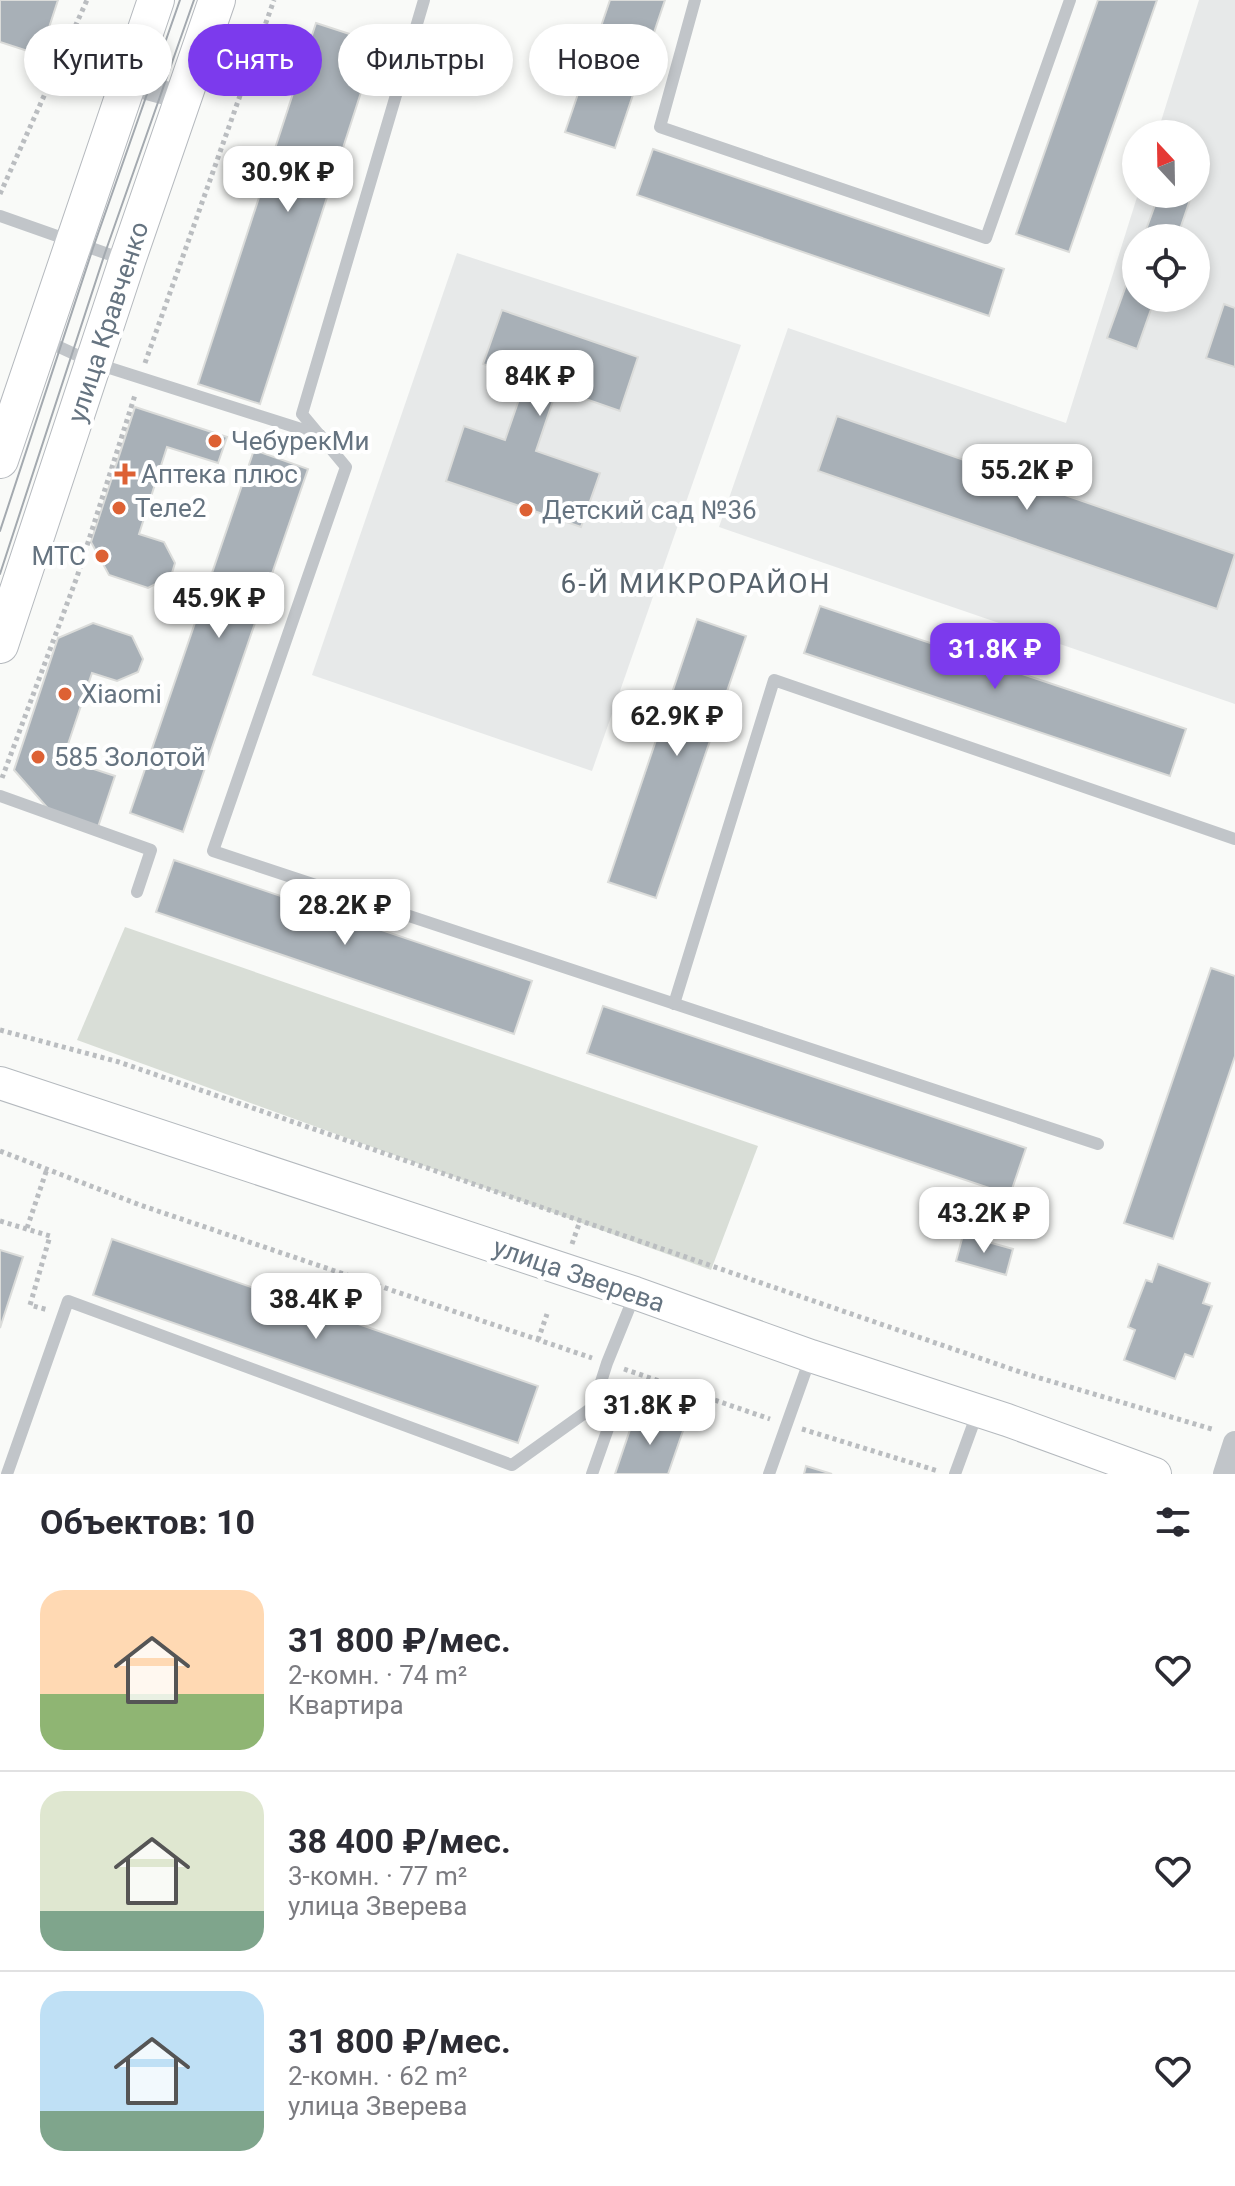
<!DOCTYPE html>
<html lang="ru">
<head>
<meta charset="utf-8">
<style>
	:root { --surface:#fff; --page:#f2f2f3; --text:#2b2b33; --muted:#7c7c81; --line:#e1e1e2; --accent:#7c3aed }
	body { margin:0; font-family:Roboto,sans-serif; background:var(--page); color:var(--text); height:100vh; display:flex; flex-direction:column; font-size:30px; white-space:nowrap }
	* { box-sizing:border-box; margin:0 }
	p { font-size:26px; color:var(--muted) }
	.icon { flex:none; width:44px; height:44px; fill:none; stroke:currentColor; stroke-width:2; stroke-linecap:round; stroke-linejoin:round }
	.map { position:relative; height:1474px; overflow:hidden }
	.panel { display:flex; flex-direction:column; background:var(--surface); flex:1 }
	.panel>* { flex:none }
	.hud { position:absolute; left:24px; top:24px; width:800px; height:72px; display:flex; gap:16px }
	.needle { width:52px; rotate:338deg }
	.buttons { position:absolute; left:1122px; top:120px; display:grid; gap:16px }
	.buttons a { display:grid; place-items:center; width:88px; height:88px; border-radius:50%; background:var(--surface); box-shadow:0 4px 12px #0003; font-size:40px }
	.price { position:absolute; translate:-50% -68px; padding:0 18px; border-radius:16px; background:#fff; color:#222; font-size:26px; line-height:52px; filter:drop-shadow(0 2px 4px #0008) }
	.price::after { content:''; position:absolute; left:50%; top:48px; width:24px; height:18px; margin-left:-12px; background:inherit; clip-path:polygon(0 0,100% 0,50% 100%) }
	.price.current { background:var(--accent); color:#fff }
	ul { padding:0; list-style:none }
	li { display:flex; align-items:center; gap:24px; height:200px; padding:0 40px }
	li+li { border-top:2px solid var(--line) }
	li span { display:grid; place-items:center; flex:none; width:224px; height:160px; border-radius:24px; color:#555 }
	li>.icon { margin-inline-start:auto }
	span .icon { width:96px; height:96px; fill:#fffc; stroke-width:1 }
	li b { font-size:34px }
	h2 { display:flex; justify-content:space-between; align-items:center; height:96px; padding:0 40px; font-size:34px }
	.tag { padding:0 28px; border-radius:36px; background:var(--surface); box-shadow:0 4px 12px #0003; font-size:28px; line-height:72px }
	.tag.current { background:var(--accent); color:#fff }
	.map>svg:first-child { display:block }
	.built { fill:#e7e9e9; fill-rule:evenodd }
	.green { fill:#d9ded7 }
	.building { fill:#a8b0b7; stroke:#dbdcda; stroke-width:2 }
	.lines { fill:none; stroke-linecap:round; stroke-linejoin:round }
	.secondary-casing { stroke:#b4b9be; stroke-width:34 }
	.primary-casing { stroke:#b5b9be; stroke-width:38 }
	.path { stroke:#babdc0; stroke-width:5; stroke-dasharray:4 4; stroke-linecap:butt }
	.service { stroke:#c1c5c9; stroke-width:12 }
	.minor { stroke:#c1c5c9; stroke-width:24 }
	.secondary { stroke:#fff; stroke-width:32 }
	.primary { stroke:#fff; stroke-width:36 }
	.tram { stroke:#a3a9af; stroke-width:2 }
	.poi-dot { fill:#dd6134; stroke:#fff; stroke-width:3 }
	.labels { text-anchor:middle; stroke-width:8; stroke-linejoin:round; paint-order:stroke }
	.street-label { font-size:26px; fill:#667481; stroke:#fff }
	.poi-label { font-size:26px; fill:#667481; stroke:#fff; text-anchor:start }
	.neighbourhood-label { font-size:28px; letter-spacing:2px; fill:#57636d; stroke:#fff }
</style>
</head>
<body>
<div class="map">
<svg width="1235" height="1474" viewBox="0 0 1235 1474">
	<rect width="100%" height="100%" fill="#f9faf8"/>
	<g class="built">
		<path d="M 1199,0 L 1235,0 L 1235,704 L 719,527 L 788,328 L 1066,423 L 1138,194 L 1196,194 L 1196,134 L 1157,134 ZM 1136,238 L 1196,238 L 1196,298 L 1136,298 Z"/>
		<polygon points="457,253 741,345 592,771 312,675"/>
	</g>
	<polygon class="green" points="125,927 758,1146 711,1270 77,1040"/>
	<g class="building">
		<polygon points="0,0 58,0 40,55 0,42"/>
		<polygon points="610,0 665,0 615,148 565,132"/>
		<polygon points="1098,0 1157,0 1069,252 1016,234"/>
		<polygon points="316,23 377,43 260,404 198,384"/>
		<polygon points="653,149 1004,269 989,316 637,195"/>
		<polygon points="1196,159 1204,162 1196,183"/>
		<polygon points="1159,194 1192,194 1177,238 1143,238"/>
		<polygon points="1136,258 1136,298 1155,298 1137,349 1107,338"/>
		<polygon points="1224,304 1235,308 1235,367 1206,358"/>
		<polygon points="502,310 638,357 620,411 557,389 536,451 600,473 581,527 446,481 464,426 505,440 526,379 483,364"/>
		<polygon points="135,407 227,437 218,463 167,447 139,534 164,542 175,563 171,576 148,588 109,575 91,542"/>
		<polygon points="837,416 1235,554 1217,609 818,471"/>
		<polygon points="254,450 308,469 183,832 130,813"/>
		<polygon points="820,606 1186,729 1170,776 804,653"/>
		<polygon points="697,619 746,636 656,898 608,882"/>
		<polygon points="93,623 132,636 143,659 138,672 117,681 92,673 63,759 115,776 98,827 51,812 14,770 58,638"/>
		<polygon points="174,860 532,981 514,1034 156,912"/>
		<polygon points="1211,968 1235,976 1235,1056 1173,1239 1124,1223"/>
		<polygon points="603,1006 1026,1148 1010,1195 587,1053"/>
		<polygon points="963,1235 1013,1249 1006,1275 956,1261"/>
		<polygon points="112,1239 538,1386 518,1443 93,1295"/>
		<polygon points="0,1250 23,1257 0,1328"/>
		<polygon points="1158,1264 1210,1283 1203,1303 1212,1306 1193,1357 1185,1354 1175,1379 1124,1360 1135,1330 1128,1327 1146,1280 1152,1282"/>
		<polygon points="636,1412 684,1428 668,1474 615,1474"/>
		<polygon points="806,1466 832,1474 804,1474"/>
	</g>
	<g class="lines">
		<defs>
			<polyline id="secondary" points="0,1083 635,1293 811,1356 1007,1420 1155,1474"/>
			<g id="primary">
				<polyline points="0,460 156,0"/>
				<polyline points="0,645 127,261 217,0"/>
			</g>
		</defs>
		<use href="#secondary" class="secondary-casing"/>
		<use href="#primary" class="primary-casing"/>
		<g class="path">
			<polyline points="0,194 87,0"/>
			<polyline points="145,363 274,0"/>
			<polyline points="2,778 77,577 135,395"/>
			<polyline points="0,1030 119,1062 1023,1373 1215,1430"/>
			<polyline points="0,1151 140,1205 592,1358"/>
			<polyline points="0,1221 50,1236 30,1305 48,1310"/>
			<polyline points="27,1228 47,1169"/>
			<polyline points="572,1244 580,1221"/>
			<polyline points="538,1340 547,1314"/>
			<polyline points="624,1369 770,1419"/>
			<polyline points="802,1429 938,1471"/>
		</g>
		<g class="service">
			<polyline points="424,0 302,414 346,467 213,851 1098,1144"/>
			<polyline points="695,0 660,127 986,238 1070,0"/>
			<polyline points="0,216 125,260"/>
			<polyline points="44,340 94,363 320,435"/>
			<polyline points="0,796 151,850 137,892"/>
			<polyline points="674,1004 774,680 1235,839"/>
			<polyline points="7,1474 68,1301 512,1465 593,1407 607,1363 635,1294"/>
			<polyline points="592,1474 611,1420 593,1407"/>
			<polyline points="769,1474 811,1356"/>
			<polyline points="955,1474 978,1411"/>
		</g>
		<g class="minor">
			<polyline points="128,83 184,98"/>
			<polyline points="1225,1474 1235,1443"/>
		</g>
		<use href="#secondary" class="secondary"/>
		<use href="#primary" class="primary"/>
		<g class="tram">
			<polyline points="0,531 93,248 180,0"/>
			<polyline points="0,574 105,253 194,0"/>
		</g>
	</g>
	<g class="poi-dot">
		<circle cx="215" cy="441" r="8"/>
		<path d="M121 462h8v8h8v8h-8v8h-8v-8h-8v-8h8z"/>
		<circle cx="119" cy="508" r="8"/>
		<circle cx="526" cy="510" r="8"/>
		<circle cx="102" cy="556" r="8"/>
		<circle cx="65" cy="694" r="8"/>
		<circle cx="38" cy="757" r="8"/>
	</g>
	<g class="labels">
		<g class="street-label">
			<text transform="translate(108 322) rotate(-72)" y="9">улица Кравченко</text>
			<text transform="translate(579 1275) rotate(19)" y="9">улица Зверева</text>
		</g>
		<g class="poi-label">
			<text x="231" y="450">ЧебурекМи</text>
			<text x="141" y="483">Аптека плюс</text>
			<text x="135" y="517">Теле2</text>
			<text x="542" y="519">Детский сад №36</text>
			<text x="86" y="565" text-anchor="end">МТС</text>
			<text x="81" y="703">Xiaomi</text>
			<text x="54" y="766">585 Золотой</text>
		</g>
		<g class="neighbourhood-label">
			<text x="696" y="593">6-Й МИКРОРАЙОН</text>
		</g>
	</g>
</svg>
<div class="buttons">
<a><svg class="needle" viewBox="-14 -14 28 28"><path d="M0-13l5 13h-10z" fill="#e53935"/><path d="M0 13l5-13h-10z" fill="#7c7c81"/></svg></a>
<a><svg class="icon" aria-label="locate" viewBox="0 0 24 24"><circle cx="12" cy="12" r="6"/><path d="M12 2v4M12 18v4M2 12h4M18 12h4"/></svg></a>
</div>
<b class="price" style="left:288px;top:214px">30.9K ₽</b>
<b class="price" style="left:540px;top:418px">84K ₽</b>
<b class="price" style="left:1027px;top:512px">55.2K ₽</b>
<b class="price" style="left:219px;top:640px">45.9K ₽</b>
<b class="price current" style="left:995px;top:691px">31.8K ₽</b>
<b class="price" style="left:677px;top:758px">62.9K ₽</b>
<b class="price" style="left:345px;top:947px">28.2K ₽</b>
<b class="price" style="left:984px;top:1255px">43.2K ₽</b>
<b class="price" style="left:316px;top:1341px">38.4K ₽</b>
<b class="price" style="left:650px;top:1447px">31.8K ₽</b>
<div class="hud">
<a class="tag">Купить</a>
<a class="tag current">Снять</a>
<a class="tag">Фильтры</a>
<a class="tag">Новое</a>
</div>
</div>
<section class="panel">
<h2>Объектов: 10<svg class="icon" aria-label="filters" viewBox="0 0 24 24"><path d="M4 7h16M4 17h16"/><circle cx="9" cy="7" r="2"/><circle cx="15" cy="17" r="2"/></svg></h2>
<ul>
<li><span style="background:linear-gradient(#ffd9b3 65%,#8fb573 0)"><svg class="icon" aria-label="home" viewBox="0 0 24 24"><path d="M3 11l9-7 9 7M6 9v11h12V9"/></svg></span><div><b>31 800 ₽/мес.</b><p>2-комн. · 74 m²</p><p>Квартира</p></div><svg class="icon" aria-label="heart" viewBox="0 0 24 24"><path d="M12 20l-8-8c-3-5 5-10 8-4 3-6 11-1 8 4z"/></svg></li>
<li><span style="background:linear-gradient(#dfe7d0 75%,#7fa58c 0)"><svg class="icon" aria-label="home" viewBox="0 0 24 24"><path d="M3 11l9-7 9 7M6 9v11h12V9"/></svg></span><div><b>38 400 ₽/мес.</b><p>3-комн. · 77 m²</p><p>улица Зверева</p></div><svg class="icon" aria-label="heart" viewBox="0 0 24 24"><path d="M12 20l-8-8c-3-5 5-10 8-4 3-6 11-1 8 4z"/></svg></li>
<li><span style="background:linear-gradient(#bfe0f5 75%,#7fa58c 0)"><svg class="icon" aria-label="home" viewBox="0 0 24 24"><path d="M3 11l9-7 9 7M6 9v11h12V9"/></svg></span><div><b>31 800 ₽/мес.</b><p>2-комн. · 62 m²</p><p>улица Зверева</p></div><svg class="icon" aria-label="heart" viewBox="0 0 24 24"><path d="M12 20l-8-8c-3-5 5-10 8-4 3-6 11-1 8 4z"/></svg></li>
</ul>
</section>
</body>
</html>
